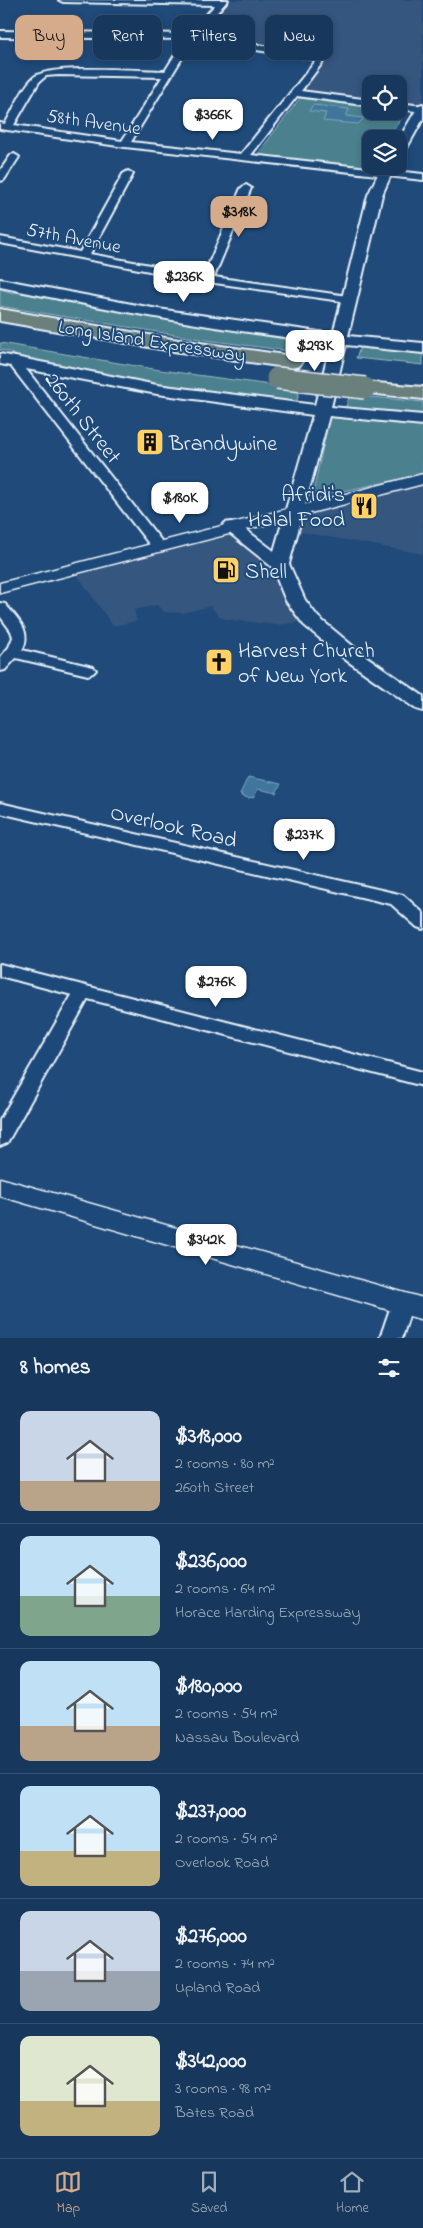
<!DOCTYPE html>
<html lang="en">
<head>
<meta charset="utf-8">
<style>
	:root { --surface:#17385c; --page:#203f62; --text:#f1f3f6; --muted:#9eacbb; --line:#365272; --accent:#d6ab8b }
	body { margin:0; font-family:"Indie Flower",sans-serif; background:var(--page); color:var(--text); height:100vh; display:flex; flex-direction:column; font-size:19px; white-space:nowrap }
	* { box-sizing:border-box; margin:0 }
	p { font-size:16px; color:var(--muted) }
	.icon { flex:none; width:28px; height:28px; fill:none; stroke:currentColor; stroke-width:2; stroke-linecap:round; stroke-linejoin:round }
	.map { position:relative; height:1338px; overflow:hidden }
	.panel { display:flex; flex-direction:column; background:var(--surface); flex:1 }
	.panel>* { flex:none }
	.guide { position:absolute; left:15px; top:15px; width:394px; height:45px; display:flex; gap:10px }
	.controls { position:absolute; left:362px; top:75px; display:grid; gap:10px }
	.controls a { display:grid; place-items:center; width:45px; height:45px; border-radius:10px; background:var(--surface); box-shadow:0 2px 8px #0003,0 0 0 1px var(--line); font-size:25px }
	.price { position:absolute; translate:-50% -42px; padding:0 11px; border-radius:10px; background:#fff; color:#222; font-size:16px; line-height:32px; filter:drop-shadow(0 1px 2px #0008) }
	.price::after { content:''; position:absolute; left:50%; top:30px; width:15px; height:11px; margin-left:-8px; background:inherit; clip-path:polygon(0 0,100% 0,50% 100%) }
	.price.active { background:var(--accent); color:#111 }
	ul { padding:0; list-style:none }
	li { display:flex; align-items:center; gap:15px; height:125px; padding:0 20px }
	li+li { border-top:1px solid var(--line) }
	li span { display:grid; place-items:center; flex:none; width:140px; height:100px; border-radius:10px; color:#555 }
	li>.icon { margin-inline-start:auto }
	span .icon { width:60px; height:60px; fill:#fffc; stroke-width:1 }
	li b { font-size:21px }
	h2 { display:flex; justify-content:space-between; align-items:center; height:60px; padding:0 20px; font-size:21px }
	.chip { padding:0 18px; border-radius:10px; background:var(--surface); box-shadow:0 2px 8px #0003,0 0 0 1px var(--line); font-size:18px; line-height:45px }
	.chip.active { background:var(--accent); color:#111 }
	.tabs { display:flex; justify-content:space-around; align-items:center; height:70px; border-top:1px solid var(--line); background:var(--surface); font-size:14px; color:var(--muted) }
	.tabs a { display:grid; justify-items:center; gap:2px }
	.tabs .active { color:var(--accent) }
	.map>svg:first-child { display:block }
	.built { fill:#36567f }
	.green { fill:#4b808e; stroke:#9ab8c3 }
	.water { fill:#3f769b; stroke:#83a7c0 }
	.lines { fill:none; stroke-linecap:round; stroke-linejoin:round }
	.minor-casing { stroke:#e8f1f8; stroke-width:4 }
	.tertiary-casing { stroke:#e8f1f8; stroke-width:3 }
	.secondary-casing { stroke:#e8f1f8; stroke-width:4 }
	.motorway-casing { stroke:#e8f1f8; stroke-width:4 }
	.minor { fill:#1f4a7a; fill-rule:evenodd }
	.tertiary { fill:#1f4a7a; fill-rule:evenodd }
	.secondary { fill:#1f4a7a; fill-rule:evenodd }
	.motorway { fill:#6a807d; fill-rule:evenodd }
	.motorway-bridge-casing { stroke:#e8f1f8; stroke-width:24; stroke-linecap:butt }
	.motorway-bridge { stroke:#6a807d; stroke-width:21 }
	.labels { text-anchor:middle; stroke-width:4; stroke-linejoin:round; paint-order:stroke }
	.far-street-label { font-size:19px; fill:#e8f1f8; stroke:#1f4a7a }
	.street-label { font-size:22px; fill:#e8f1f8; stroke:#1f4a7a }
	.poi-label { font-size:22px; fill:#e8f1f8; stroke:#1f4a7a; text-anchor:start }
</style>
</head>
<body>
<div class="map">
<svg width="423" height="1338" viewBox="0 0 423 1338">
	<rect width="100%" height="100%" fill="#1f4a7a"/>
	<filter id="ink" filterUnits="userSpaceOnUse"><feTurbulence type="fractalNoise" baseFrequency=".02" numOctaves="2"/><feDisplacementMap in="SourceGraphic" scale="10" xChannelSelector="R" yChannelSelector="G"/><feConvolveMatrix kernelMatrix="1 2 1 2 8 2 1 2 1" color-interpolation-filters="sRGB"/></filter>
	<g filter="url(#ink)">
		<g class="built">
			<polygon points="224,0 423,0 423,106 399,103 399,84 371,84 371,99 298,90 319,59 191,37"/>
			<polygon points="423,479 423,554 290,530 295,511"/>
			<polygon points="231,527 280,564 311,621 277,625 225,619 220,617 210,606 183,613 164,612 157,605 134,610 137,621 113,626 73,569"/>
		</g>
		<g class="green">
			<polygon points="300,98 371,107 371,111 405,112 388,139 371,139 371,164 368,169 256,156"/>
			<polygon points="0,289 13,293 15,292 144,316 313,342 311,354 206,340 0,306"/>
			<polygon points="0,343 160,370 300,389 296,404 213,394 26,361 9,352 0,350"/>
			<polygon points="360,348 423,353 423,365 356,358"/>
			<polygon points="350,395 423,402 423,417 345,409"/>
			<polygon points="330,415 423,422 423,475 312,497"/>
		</g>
		<g class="water">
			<polygon points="313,105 349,109 346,116 364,118 358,124 323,121 326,113 309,111"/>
			<polygon points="248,777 281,784 276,793 258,789 254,797 249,798 241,796 242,794 240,794"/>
		</g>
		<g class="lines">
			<defs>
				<g id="minor">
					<path d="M 59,0 L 228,0 L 197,35 L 320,55 L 323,62 L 301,91 L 371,100 L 371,106 L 297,96 L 251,155 L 423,174 L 423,180 L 125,147 L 0,129 L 0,123 L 5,124 C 13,111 22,88 33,78 C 47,63 141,71 165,71 L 185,39 L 0,37 L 0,31 L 189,34 L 215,5 L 63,2 ZM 193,40 L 313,59 L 315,62 L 241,154 L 131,142 ZM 58,75 L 162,77 L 122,141 L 14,125 L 39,82 L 46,76 Z"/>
					<polygon points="399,103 423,106 423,112 399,109"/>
					<polygon points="14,154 19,157 4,180 0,181 0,171 11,155"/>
					<polygon points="128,171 133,174 90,254 204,275 241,188 246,185 251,188 214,277 348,296 354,299 348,302 208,282 0,243 0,237 80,252 123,174"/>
					<polygon points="14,358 18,359 163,543 165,546 163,549 153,549 10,365 8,362 10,359"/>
					<path d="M 0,603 L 5,604 C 17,618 33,632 22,650 L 93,667 L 96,670 L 93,673 L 88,675 L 16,658 L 5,670 L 0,671 L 0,658 L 9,647 L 13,637 L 11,631 L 0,616 Z"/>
					<polygon points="0,803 403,895 423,913 423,929 417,927 391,904 0,813"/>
					<polygon points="0,964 423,1072 423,1086 88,999 7,1143 0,1146 0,1120 72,995 0,976"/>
					<polygon points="402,1294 410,1297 413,1303 402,1338 380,1338 394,1297"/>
				</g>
				<g id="tertiary">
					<polygon points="423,474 423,484 0,593 0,583"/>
					<polygon points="0,1178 423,1298 423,1320 0,1196"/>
				</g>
				<g id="secondary">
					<polygon points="423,104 423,119 404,153 399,154 399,139 419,105"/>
					<path d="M 382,166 L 395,166 L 382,195 L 348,336 L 423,343 L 423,353 L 346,345 L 331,407 L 423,415 L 423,425 L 329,416 L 289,564 L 305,600 L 318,617 L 360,652 L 423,696 L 423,711 L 416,709 L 346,660 L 304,625 L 286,601 L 272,567 L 222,527 L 225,523 L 231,522 L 237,523 L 274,551 L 313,415 L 157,394 L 0,364 L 0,354 L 157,385 L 315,405 L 331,343 C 220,330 110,310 0,287 L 0,279 L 158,309 L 333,334 L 368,195 Z"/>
				</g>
				<g id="motorway">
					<polygon points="0,309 166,338 292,356 299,358 302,362 299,366 292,368 166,350 0,321"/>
					<polygon points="365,382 423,387 423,399 358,392 354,388 358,384"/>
				</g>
			</defs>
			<use href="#minor" class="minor-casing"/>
			<use href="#tertiary" class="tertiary-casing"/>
			<use href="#secondary" class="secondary-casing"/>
			<use href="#motorway" class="motorway-casing"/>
			<use href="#minor" class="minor"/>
			<use href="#tertiary" class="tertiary"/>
			<use href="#secondary" class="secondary"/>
			<use href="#motorway" class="motorway"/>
			<defs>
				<polyline id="motorway-bridge" points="277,378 365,388"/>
			</defs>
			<use href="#motorway-bridge" class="motorway-bridge-casing"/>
			<use href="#motorway-bridge" class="motorway-bridge"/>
		</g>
	</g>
	<defs>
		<symbol id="building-square" viewBox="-11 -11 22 22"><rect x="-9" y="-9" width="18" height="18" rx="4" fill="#ffd166" stroke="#1f4a7a"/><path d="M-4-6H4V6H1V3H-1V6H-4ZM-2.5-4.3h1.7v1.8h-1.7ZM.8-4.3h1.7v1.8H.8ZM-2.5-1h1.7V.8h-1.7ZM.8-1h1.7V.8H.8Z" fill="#111"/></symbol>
		<symbol id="restaurant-square" viewBox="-11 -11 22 22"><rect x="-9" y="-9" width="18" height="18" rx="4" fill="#ffd166" stroke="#1f4a7a"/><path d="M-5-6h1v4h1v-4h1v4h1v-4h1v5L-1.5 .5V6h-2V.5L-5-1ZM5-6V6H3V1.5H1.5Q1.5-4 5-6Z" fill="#111"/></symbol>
		<symbol id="fuel-square" viewBox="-11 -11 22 22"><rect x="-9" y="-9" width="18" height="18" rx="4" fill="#ffd166" stroke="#1f4a7a"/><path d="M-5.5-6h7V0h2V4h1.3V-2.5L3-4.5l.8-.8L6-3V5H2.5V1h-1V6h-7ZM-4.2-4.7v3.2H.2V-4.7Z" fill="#111"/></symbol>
		<symbol id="church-square" viewBox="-11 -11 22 22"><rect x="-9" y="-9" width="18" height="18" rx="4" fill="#ffd166" stroke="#1f4a7a"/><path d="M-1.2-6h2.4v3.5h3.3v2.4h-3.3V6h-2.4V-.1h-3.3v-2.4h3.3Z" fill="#111"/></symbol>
	</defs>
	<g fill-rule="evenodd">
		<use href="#building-square" x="134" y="426" width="32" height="32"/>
		<use href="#restaurant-square" x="348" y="490" width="32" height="32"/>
		<use href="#fuel-square" x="210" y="554" width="32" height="32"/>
		<use href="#church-square" x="203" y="646" width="32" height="32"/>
	</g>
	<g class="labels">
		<g class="far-street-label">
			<text transform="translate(94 121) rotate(8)" y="7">58th Avenue</text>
			<text transform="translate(74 237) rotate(11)" y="7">57th Avenue</text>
			<text transform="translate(152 340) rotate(9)" y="7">Long Island Expressway</text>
		</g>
		<g class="street-label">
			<text transform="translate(84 417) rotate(52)" y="8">260th Street</text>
			<text transform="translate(174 825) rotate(13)" y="8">Overlook Road</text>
		</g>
		<g class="poi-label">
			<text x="169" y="450">Brandywine</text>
			<text x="345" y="501" text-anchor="end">Afridi's<tspan x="345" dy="25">Halal Food</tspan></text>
			<text x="245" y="578">Shell</text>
			<text x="238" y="657">Harvest Church<tspan x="238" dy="25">of New York</tspan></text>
		</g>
	</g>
</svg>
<div class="controls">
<a><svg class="icon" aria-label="locate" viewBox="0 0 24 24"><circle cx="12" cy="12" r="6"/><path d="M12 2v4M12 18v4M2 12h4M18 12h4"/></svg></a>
<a><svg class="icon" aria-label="layers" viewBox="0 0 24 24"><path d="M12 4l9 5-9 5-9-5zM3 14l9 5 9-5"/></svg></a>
</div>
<b class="price" style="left:213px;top:141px">$366K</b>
<b class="price active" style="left:239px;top:238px">$318K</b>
<b class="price" style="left:184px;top:303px">$236K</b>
<b class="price" style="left:315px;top:372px">$293K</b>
<b class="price" style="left:180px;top:524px">$180K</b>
<b class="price" style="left:304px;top:861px">$237K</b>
<b class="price" style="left:216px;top:1008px">$276K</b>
<b class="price" style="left:206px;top:1266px">$342K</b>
<div class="guide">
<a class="chip active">Buy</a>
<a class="chip">Rent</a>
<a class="chip">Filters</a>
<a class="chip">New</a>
</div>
</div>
<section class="panel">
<h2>8 homes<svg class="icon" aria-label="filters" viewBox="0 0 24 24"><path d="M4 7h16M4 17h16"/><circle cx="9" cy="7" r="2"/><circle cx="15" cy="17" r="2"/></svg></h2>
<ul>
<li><span style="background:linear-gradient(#c9d6e8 70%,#b9a48a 0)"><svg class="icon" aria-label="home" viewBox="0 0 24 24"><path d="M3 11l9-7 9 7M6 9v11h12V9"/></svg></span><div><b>$318,000</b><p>2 rooms · 80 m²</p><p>260th Street</p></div></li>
<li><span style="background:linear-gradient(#bfe0f5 60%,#7fa58c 0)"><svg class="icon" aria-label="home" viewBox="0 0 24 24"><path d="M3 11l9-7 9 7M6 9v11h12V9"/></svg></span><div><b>$236,000</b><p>2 rooms · 64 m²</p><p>Horace Harding Expressway</p></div></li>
<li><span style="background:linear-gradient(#bfe0f5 65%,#b9a48a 0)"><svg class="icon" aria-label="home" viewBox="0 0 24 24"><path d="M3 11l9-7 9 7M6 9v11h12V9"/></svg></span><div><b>$180,000</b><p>2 rooms · 54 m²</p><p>Nassau Boulevard</p></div></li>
<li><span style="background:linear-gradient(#bfe0f5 65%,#c2b280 0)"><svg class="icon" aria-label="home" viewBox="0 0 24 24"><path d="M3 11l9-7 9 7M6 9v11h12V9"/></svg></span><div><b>$237,000</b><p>2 rooms · 54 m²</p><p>Overlook Road</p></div></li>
<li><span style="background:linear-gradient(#c9d6e8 60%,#9aa5b1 0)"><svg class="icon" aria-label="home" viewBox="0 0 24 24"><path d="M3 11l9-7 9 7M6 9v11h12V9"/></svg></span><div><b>$276,000</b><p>2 rooms · 74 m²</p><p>Upland Road</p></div></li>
<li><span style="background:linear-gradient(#dfe7d0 65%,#c2b280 0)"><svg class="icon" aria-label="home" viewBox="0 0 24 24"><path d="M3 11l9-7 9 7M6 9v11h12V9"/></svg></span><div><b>$342,000</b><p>3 rooms · 98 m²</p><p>Bates Road</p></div></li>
</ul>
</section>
<nav class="tabs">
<a class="active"><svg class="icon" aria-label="map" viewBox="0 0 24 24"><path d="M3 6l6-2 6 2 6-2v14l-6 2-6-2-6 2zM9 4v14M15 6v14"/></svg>Map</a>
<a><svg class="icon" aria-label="saved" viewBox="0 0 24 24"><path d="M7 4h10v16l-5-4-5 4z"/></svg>Saved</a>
<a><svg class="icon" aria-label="home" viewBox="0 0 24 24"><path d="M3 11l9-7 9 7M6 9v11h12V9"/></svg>Home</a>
</nav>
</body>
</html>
